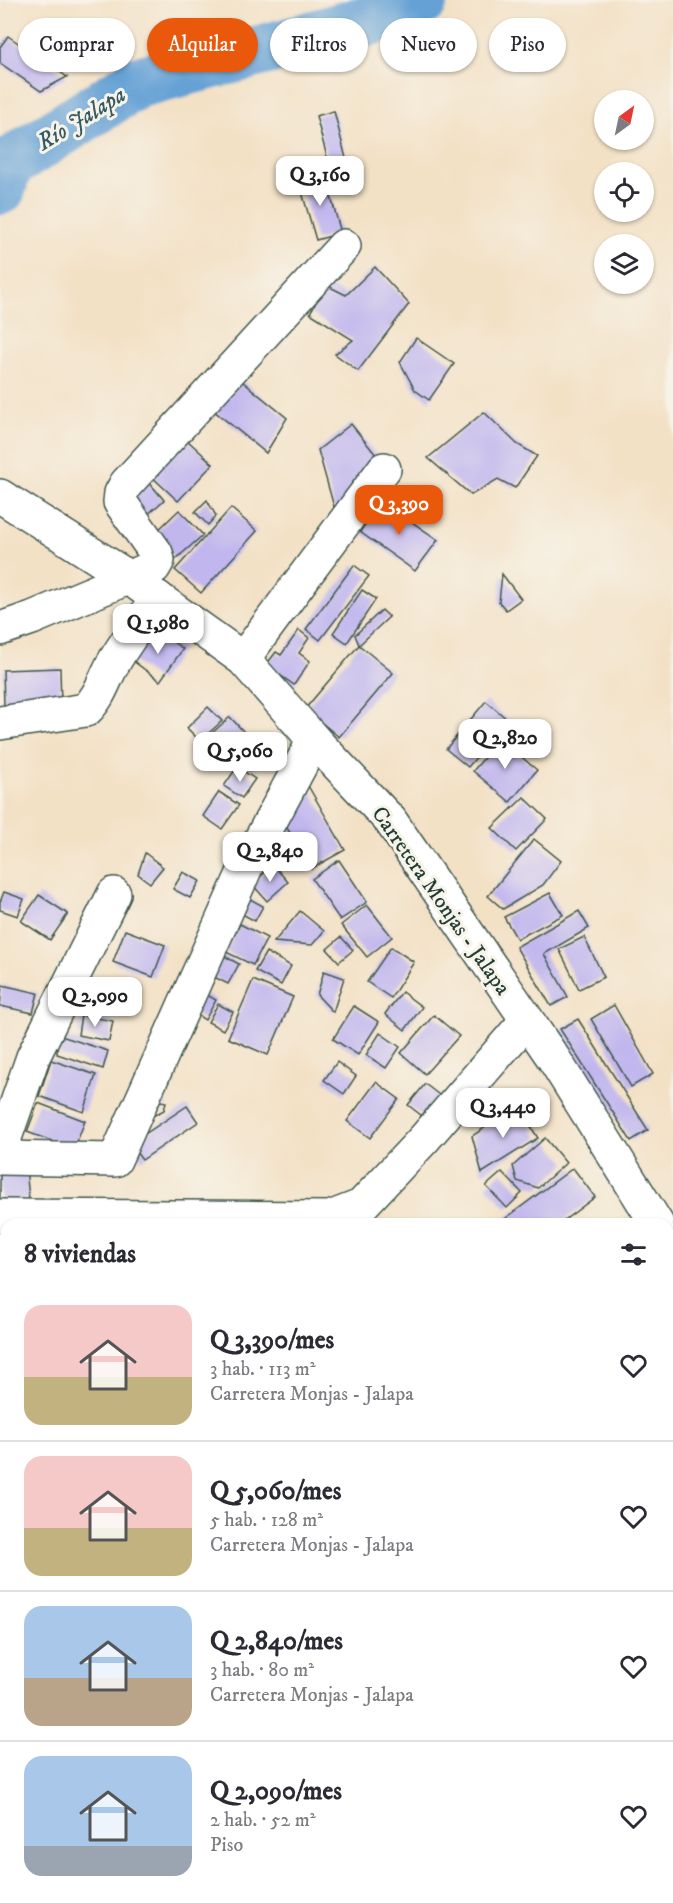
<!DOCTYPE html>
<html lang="es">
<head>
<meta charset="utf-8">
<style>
	:root { --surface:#fff; --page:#f2f2f3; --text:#2b2b33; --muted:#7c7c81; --line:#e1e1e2; --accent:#ea580c }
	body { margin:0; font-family:"IM FELL DW Pica",serif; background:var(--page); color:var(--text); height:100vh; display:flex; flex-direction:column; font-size:22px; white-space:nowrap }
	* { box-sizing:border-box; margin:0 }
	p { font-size:20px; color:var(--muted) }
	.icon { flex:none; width:33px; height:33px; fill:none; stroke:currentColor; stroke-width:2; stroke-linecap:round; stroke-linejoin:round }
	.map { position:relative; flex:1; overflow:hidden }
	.side { position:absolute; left:0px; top:1218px; width:674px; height:686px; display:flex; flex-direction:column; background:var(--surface); border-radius:18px 18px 0 0; box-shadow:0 2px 4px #0004 }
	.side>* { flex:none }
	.top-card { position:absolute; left:18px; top:18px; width:638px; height:54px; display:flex; gap:12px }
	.needle { width:39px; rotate:33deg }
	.fabs { position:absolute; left:594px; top:90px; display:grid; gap:12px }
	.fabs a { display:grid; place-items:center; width:60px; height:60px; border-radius:50%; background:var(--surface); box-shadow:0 2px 4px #0004; font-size:30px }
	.price { position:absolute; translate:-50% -51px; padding:0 14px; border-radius:12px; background:#fff; color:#222; font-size:20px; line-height:39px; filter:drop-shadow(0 2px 3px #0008) }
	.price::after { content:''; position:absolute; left:50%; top:36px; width:18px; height:14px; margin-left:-9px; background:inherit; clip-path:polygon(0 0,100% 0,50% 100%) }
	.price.selected { background:var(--accent); color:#fff }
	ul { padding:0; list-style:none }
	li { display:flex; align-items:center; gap:18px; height:150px; padding:0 24px }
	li+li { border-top:2px solid var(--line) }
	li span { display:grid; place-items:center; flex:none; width:168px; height:120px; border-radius:18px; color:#555 }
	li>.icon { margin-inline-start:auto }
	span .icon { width:72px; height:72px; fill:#fffc; stroke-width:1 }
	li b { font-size:26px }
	h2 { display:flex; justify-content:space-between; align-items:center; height:72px; padding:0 24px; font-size:26px }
	.pill { padding:0 21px; border-radius:27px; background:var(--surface); box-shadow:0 2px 4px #0004; font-size:21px; line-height:54px }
	.pill.selected { background:var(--accent); color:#fff }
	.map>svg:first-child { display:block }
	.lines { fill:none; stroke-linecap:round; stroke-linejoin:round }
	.river { stroke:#65a1d5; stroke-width:52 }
	.building { fill:#c1b7ee }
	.minor-casing { stroke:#3f564a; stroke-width:36 }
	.major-casing { stroke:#3f564a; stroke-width:36 }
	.minor { stroke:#fff; stroke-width:33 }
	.major { stroke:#fff; stroke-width:33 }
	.labels { text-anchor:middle; stroke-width:6; stroke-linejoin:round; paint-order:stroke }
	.street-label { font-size:22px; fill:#1f3d34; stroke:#f7f3e8 }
	.water-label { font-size:24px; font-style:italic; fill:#345b64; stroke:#f7f3e8 }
</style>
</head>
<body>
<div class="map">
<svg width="673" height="1903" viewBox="0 0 673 1903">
	<rect width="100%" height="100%" fill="#f7f3e8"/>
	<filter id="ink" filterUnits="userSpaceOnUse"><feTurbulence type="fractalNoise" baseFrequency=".0167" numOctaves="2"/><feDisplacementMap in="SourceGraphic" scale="12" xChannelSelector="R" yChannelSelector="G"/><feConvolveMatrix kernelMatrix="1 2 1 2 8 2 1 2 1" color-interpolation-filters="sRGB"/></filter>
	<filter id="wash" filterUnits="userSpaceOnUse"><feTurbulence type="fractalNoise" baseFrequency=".008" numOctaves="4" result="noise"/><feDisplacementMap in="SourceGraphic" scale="24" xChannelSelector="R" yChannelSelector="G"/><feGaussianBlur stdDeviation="1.35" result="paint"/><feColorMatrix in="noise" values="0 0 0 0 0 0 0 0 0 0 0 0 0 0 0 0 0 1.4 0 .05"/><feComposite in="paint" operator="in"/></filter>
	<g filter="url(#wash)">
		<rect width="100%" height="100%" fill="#f3e1c6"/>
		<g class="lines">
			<polyline class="river" points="0,189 7,165 138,82 283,45 394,13 422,0"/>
		</g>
		<g id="blocks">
			<g class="building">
				<polygon points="8,36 67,77 41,91 0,63 0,47"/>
				<polygon points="334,111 351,178 334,183 316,116"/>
				<polygon points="325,175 341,233 316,240 299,182"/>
				<polygon points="375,267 409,304 358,371 335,354 353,340 310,313 326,285 346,295"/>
				<polygon points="416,338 454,364 429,400 415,390 400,362"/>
				<polygon points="237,377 287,418 266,453 213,410"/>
				<polygon points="484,412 517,444 537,456 515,488 498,479 471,495 428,458"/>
				<polygon points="351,424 393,476 338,521 318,450"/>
				<polygon points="185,438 213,464 178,501 150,475"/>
				<polygon points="147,480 164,500 146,516 129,495"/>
				<polygon points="207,500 216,516 208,525 195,512"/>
				<polygon points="381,501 438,540 415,571 360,532"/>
				<polygon points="231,508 257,531 201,593 175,570"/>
				<polygon points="179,510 203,535 176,559 153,535"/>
				<polygon points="354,565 369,576 320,640 306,629"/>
				<polygon points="502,574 521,599 506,610 499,602"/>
				<polygon points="362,590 376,599 347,643 333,633"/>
				<polygon points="382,610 389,617 359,645 355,635"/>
				<polygon points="155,629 183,649 160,681 132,660"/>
				<polygon points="299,630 309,638 299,653 310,661 294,685 266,665 276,652 281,655"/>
				<polygon points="359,645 393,673 339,737 305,709"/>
				<polygon points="60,668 61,704 4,705 3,670"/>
				<polygon points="486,701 508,720 468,767 446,749"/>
				<polygon points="208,707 222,721 200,741 187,728"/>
				<polygon points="230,717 244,732 225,750 211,734"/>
				<polygon points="247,735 267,755 252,770 227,755"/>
				<polygon points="500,739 537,770 510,802 473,771"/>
				<polygon points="237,767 255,779 242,798 224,786"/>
				<polygon points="307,784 345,850 311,869 279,814"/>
				<polygon points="219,792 239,805 222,829 203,816"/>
				<polygon points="524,797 547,819 516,851 492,828"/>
				<polygon points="534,839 561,861 543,885 503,909 488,896"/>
				<polygon points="145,853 163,867 150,883 138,874"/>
				<polygon points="339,860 367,902 340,920 312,879"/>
				<polygon points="273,865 288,882 267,901 252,884"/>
				<polygon points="183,872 200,881 190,898 173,889"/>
				<polygon points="4,892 24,899 18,916 0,910 0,902"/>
				<polygon points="550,893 563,915 517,939 504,917"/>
				<polygon points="241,894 263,906 255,921 233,909"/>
				<polygon points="39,895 68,914 50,940 21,921"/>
				<polygon points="367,905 392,937 367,957 341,925"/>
				<polygon points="300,911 324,931 312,945 274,942"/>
				<polygon points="579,911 589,928 544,954 568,997 551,1006 516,947"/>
				<polygon points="240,924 267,938 253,965 226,952"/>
				<polygon points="125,930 165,945 153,977 113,962"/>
				<polygon points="341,937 353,950 339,962 327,949"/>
				<polygon points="584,937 604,977 579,989 559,949"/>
				<polygon points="391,947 414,962 391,998 367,982"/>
				<polygon points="266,952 291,966 281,985 255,971"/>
				<polygon points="219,953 239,964 228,984 208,974"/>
				<polygon points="324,971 344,978 333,1012 317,995"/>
				<polygon points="253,980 293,997 268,1055 228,1038"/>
				<polygon points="2,985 38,993 33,1013 0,1006"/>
				<polygon points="195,988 216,1000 205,1020 184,1007"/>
				<polygon points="402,992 422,1007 405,1030 385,1014"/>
				<polygon points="218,1004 233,1012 223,1030 208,1022"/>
				<polygon points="614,1005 653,1074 631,1087 591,1019"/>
				<polygon points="354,1006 379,1022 358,1055 333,1039"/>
				<polygon points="81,1015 113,1021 109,1041 78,1035"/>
				<polygon points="434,1015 459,1036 425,1074 401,1053"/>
				<polygon points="578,1019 648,1130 631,1141 560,1029"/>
				<polygon points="380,1033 400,1047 386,1068 366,1055"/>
				<polygon points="58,1035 108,1051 103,1069 57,1054"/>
				<polygon points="51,1060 96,1075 84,1112 39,1096"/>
				<polygon points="337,1062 356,1076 344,1094 324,1080"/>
				<polygon points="376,1082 399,1099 370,1138 347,1121"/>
				<polygon points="425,1084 443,1098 426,1119 408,1105"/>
				<polygon points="151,1099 166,1102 164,1110 147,1119"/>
				<polygon points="38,1103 85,1121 74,1149 27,1132"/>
				<polygon points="187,1106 198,1122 142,1160 130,1144"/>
				<polygon points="518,1106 538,1138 482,1173 472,1136"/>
				<polygon points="545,1138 566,1163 538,1188 517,1181 513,1166"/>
				<polygon points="26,1168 29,1199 0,1203 0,1171"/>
				<polygon points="573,1168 595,1197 559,1224 498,1224"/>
				<polygon points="502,1172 522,1193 507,1208 486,1186"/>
				<polygon points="673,1377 673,1421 668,1422 668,1378"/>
				<polygon points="668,1443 673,1443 673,1542 671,1542 668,1505"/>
			</g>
		</g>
	</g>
	<g filter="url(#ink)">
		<use href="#blocks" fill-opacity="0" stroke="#3f564a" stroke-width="1.5"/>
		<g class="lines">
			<defs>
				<g id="minor">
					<polyline points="0,629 32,618 154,567 158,560 156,553 120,502 121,493 126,484 344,246"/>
					<polyline points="243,659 384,469"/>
					<path d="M 0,723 L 86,710 C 102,695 105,675 117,657 C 129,637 144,618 158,598"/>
					<polyline points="0,1152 33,1057 114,894"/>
					<polyline points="0,1158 115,1160 247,865 314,740"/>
					<polyline points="0,1216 330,1218 361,1206 424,1139 527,1020"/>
					<polyline points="0,1552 6,1559"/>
					<polyline points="0,1649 6,1639"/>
				</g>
				<g id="major">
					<polyline points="0,496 128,577 243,659 314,740 390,820 554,1059 657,1224"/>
					<polyline points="668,1241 673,1249"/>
				</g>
			</defs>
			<use href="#minor" class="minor-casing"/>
			<use href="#major" class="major-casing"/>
			<use href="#minor" class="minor"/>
			<use href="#major" class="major"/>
		</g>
	</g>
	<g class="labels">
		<g class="street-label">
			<text transform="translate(442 900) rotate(55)" y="8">Carretera Monjas - Jalapa</text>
		</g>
		<g class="water-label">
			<text transform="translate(81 118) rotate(-32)" y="8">Río Jalapa</text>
		</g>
	</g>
</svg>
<div class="fabs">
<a><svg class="needle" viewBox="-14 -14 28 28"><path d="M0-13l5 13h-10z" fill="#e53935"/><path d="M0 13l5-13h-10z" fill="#7c7c81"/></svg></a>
<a><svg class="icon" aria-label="locate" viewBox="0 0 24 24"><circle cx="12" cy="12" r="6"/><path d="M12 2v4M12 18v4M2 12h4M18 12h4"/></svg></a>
<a><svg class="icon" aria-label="layers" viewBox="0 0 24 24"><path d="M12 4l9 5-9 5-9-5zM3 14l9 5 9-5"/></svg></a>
</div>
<b class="price" style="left:320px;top:207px">Q 3,160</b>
<b class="price selected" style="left:399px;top:536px">Q 3,390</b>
<b class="price" style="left:158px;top:655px">Q 1,980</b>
<b class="price" style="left:505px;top:770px">Q 2,820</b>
<b class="price" style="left:240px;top:783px">Q 5,060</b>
<b class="price" style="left:270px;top:883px">Q 2,840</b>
<b class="price" style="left:95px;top:1028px">Q 2,090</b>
<b class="price" style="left:503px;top:1139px">Q 3,440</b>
<div class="top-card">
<a class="pill">Comprar</a>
<a class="pill selected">Alquilar</a>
<a class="pill">Filtros</a>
<a class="pill">Nuevo</a>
<a class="pill">Piso</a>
</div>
<section class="side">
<h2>8 viviendas<svg class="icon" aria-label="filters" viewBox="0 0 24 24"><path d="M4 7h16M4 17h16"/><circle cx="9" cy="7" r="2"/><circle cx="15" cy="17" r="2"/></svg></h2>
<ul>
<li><span style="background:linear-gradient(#f6c9c9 60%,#c2b280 0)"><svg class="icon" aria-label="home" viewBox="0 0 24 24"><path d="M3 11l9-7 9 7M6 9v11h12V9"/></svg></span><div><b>Q 3,390/mes</b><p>3 hab. · 113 m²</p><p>Carretera Monjas - Jalapa</p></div><svg class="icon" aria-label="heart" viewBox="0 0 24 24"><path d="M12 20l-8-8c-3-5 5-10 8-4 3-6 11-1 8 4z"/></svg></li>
<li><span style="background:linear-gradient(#f6c9c9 60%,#c2b280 0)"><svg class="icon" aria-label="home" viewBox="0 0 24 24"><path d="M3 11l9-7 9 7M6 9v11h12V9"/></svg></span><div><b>Q 5,060/mes</b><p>5 hab. · 128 m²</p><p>Carretera Monjas - Jalapa</p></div><svg class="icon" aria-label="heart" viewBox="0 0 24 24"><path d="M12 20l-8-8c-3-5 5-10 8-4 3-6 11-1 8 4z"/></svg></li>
<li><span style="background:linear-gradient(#a9c7e8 60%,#b9a48a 0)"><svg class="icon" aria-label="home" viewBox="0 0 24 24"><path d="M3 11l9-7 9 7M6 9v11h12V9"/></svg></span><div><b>Q 2,840/mes</b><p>3 hab. · 80 m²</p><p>Carretera Monjas - Jalapa</p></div><svg class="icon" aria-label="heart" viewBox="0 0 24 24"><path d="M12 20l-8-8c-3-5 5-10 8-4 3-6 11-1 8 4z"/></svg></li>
<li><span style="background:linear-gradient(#a9c7e8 75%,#9aa5b1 0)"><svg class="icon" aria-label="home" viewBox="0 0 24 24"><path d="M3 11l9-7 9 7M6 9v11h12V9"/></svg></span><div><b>Q 2,090/mes</b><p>2 hab. · 52 m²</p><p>Piso</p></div><svg class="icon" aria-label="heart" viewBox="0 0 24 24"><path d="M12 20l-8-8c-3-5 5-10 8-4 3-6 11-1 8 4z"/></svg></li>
</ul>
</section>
</div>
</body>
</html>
